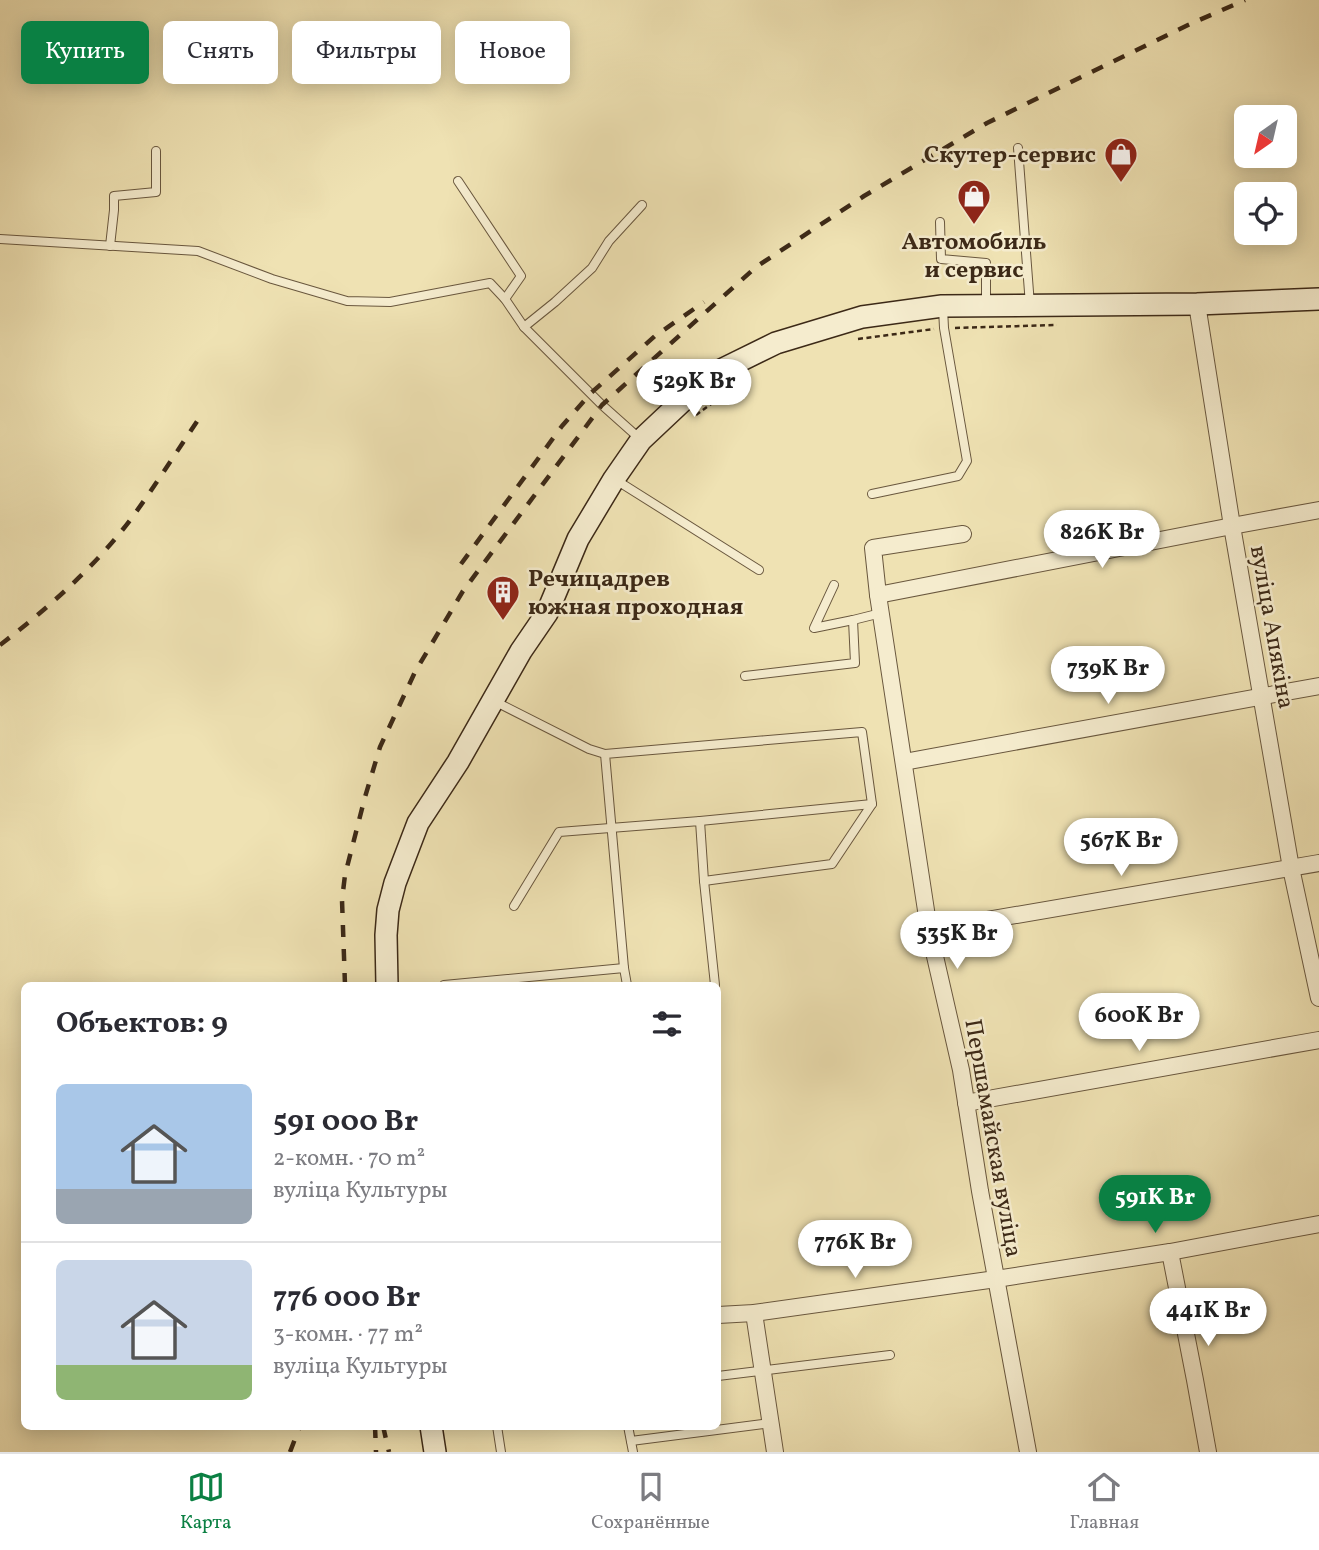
<!DOCTYPE html>
<html lang="ru">
<head>
<meta charset="utf-8">
<style>
	:root { --surface:#fff; --page:#f7f7f7; --text:#2b2b33; --muted:#7c7c81; --line:#e1e1e2; --accent:#0b8043 }
	body { margin:0; font-family:Vollkorn,serif; background:var(--page); color:var(--text); height:100vh; display:flex; flex-direction:column; font-size:26px; white-space:nowrap }
	* { box-sizing:border-box; margin:0 }
	p { font-size:23px; color:var(--muted) }
	.icon { flex:none; width:38px; height:38px; fill:none; stroke:currentColor; stroke-width:2; stroke-linecap:round; stroke-linejoin:round }
	.map { position:relative; flex:1; overflow:hidden }
	.panel { position:absolute; left:21px; top:982px; width:700px; height:448px; display:flex; flex-direction:column; background:var(--surface); border-radius:10px; box-shadow:0 4px 18px #0003 }
	.panel>* { flex:none }
	.hud { position:absolute; left:21px; top:21px; width:700px; height:63px; display:flex; gap:14px }
	.needle { width:46px; rotate:214deg }
	.controls { position:absolute; left:1234px; top:105px; display:grid; gap:14px }
	.controls a { display:grid; place-items:center; width:63px; height:63px; border-radius:10px; background:var(--surface); box-shadow:0 4px 18px #0003; font-size:35px }
	.price { position:absolute; translate:-50% -60px; padding:0 16px; border-radius:24px; background:#fff; color:#222; font-size:23px; line-height:46px; filter:drop-shadow(0 2px 4px #0008) }
	.price::after { content:''; position:absolute; left:50%; top:42px; width:21px; height:16px; margin-left:-10px; background:inherit; clip-path:polygon(0 0,100% 0,50% 100%) }
	.price.current { background:var(--accent); color:#fff }
	ul { padding:0; list-style:none }
	li { display:flex; align-items:center; gap:21px; height:175px; padding:0 35px }
	li+li { border-top:2px solid var(--line) }
	li span { display:grid; place-items:center; flex:none; width:196px; height:140px; border-radius:10px; color:#555 }
	li>.icon { margin-inline-start:auto }
	span .icon { width:84px; height:84px; fill:#fffc; stroke-width:1 }
	li b { font-size:30px }
	h2 { display:flex; justify-content:space-between; align-items:center; height:84px; padding:0 35px; font-size:30px }
	.chip { padding:0 24px; border-radius:10px; background:var(--surface); box-shadow:0 4px 18px #0003; font-size:24px; line-height:63px }
	.chip.current { background:var(--accent); color:#fff }
	.dock { display:flex; justify-content:space-around; align-items:center; height:98px; border-top:2px solid var(--line); background:var(--surface); font-size:19px; color:var(--muted) }
	.dock a { display:grid; justify-items:center; gap:4px }
	.dock .current { color:var(--accent) }
	.map>svg:first-child { display:block }
	.lines { fill:none; stroke-linecap:round; stroke-linejoin:round }
	.lane-casing { stroke:#69573e; stroke-width:10 }
	.street-casing { stroke:#69573e; stroke-width:18 }
	.secondary-casing { stroke:#3c2917; stroke-width:24 }
	.path { stroke:#3c2917; stroke-width:2.5; stroke-dasharray:5 3.5; stroke-linecap:butt }
	.lane { stroke:#f5ecce; stroke-width:8 }
	.street { stroke:#f5ecce; stroke-width:16 }
	.secondary { stroke:#f5ecce; stroke-width:21 }
	.rail { stroke:#3c2917; stroke-width:4.5; stroke-dasharray:12 12; stroke-linecap:butt }
	.labels { text-anchor:middle; stroke-width:5; stroke-linejoin:round; paint-order:stroke }
	.poi-label { font-size:24px; font-weight:bold; fill:#3c2917; stroke:#f5ecce; text-anchor:end }
	.street-label { font-size:24px; fill:#3c2917; stroke:#f5ecce }
</style>
</head>
<body>
<div class="map">
<svg width="1319" height="1452" viewBox="0 0 1319 1452">
	<rect width="100%" height="100%" fill="#efe2b3"/>
	<filter id="stains"><feTurbulence type="fractalNoise" baseFrequency=".00286" numOctaves="4"/><feColorMatrix values="0 0 0 0 .2 0 0 0 0 .09 0 0 0 0 .02 0 0 0 .5 -.17"/></filter>
	<radialGradient id="worn" r=".72"><stop offset=".6" stop-color="#630" stop-opacity="0"/><stop offset="1" stop-color="#630" stop-opacity=".3"/></radialGradient>
	<g class="lines">
		<defs>
			<g id="lane">
				<polyline points="1018,148 1030,305"/>
				<polyline points="458,181 521,276 505,299"/>
				<polyline points="940,222 941,259 986,263 986,305"/>
				<polyline points="0,239 198,251 272,279 347,301 390,302 490,283 505,299 524,327"/>
				<polyline points="110,246 114,210 114,196 156,192 156,151"/>
				<polyline points="639,438 602,405 524,327 555,302 592,268 609,241 642,205"/>
				<polyline points="616,480 759,570"/>
				<polyline points="872,494 958,476 967,461 944,328 943,308"/>
				<polyline points="834,585 814,628 853,620"/>
				<polyline points="745,676 855,663 853,620 881,613"/>
				<polyline points="494,701 589,749 605,754"/>
				<polyline points="700,821 872,804"/>
				<polyline points="514,906 559,832 700,821 704,881 715,985"/>
				<polyline points="624,968 605,754 862,732 872,804 832,864 704,881"/>
				<polyline points="444,985 624,968 627,985"/>
				<polyline points="718,1376 890,1355"/>
				<polyline points="497,1426 501,1452"/>
				<polyline points="628,1426 633,1452"/>
				<polyline points="631,1441 771,1423"/>
			</g>
			<g id="street">
				<polyline points="1197,304 1232,526 1291,868 1319,998"/>
				<polyline points="963,534 873,548 878,595 929,930 961,1070 980,1191 1028,1452"/>
				<polyline points="878,595 1232,526 1319,510"/>
				<polyline points="904,762 1319,686"/>
				<polyline points="929,930 1319,863"/>
				<polyline points="966,1103 1319,1040"/>
				<polyline points="1170,1252 1195,1380 1208,1452"/>
				<polyline points="754,1313 775,1452"/>
				<polyline points="718,1315 754,1313 996,1279 1170,1252 1319,1224"/>
			</g>
			<g id="secondary">
				<polyline points="387,985 386,935 388,910 395,883 418,823 458,762 521,651 547,613 578,539 614,479 641,440 709,376 776,343 862,317 942,306 1197,304 1319,299"/>
				<polyline points="431,1426 435,1452"/>
			</g>
		</defs>
		<use href="#lane" class="lane-casing"/>
		<use href="#street" class="street-casing"/>
		<use href="#secondary" class="secondary-casing"/>
		<g class="path">
			<polyline points="955,328 1057,325"/>
			<polyline points="858,339 934,329"/>
			<polyline points="696,415 741,382"/>
		</g>
		<use href="#lane" class="lane"/>
		<use href="#street" class="street"/>
		<use href="#secondary" class="secondary"/>
		<g class="rail">
			<polyline points="461,564 562,426 591,393 655,336 704,302"/>
			<path d="M 0,645 C 48,608 94,568 131,519 C 155,486 177,451 200,417"/>
			<polyline points="345,985 342,900 345,875 365,797 380,747 415,672 463,591 602,405 756,267 864,196 987,123 1188,25 1245,0"/>
			<polyline points="375,1426 376,1452"/>
			<polyline points="383,1426 389,1452"/>
			<polyline points="290,1452 300,1426"/>
		</g>
	</g>
	<defs>
		<symbol id="shop-pin" viewBox="-11 -11 22 30"><path d="M0 17L-7.5 6A9.5 9.5 0 1 1 7.5 6Z" fill="#8f2418" stroke="#f5ecce"/><path d="M-5-2.5h2.3a2.7 3.5 0 0 1 5.4 0H5L5.5 6h-11ZM-1.5-2.5h3a1.5 2.3 0 0 0-3 0Z" fill="#fff"/></symbol>
		<symbol id="building-pin" viewBox="-11 -11 22 30"><path d="M0 17L-7.5 6A9.5 9.5 0 1 1 7.5 6Z" fill="#8f2418" stroke="#f5ecce"/><path d="M-4-6H4V6H1V3H-1V6H-4ZM-2.5-4.3h1.7v1.8h-1.7ZM.8-4.3h1.7v1.8H.8ZM-2.5-1h1.7V.8h-1.7ZM.8-1h1.7V.8H.8Z" fill="#fff"/></symbol>
	</defs>
	<g fill-rule="evenodd">
		<use href="#shop-pin" x="1102" y="135" width="38" height="52"/>
		<use href="#shop-pin" x="955" y="177" width="38" height="52"/>
		<use href="#building-pin" x="484" y="573" width="38" height="52"/>
	</g>
	<g class="labels">
		<g class="poi-label">
			<text x="1096" y="162">Скутер-сервис</text>
			<text x="974" y="249" text-anchor="middle">Автомобиль<tspan x="974" dy="28">и сервис</tspan></text>
			<text x="528" y="586" text-anchor="start">Речицадрев<tspan x="528" dy="28">южная проходная</tspan></text>
		</g>
		<g class="street-label">
			<text transform="translate(1273 627) rotate(80)" y="8">вуліца Апякіна</text>
			<text transform="translate(994 1138) rotate(80)" y="8">Першамайская вуліца</text>
		</g>
	</g>
	<rect width="100%" height="100%" filter="url(#stains)"/>
	<rect width="100%" height="100%" fill="url(#worn)"/>
</svg>
<div class="controls">
<a><svg class="needle" viewBox="-14 -14 28 28"><path d="M0-13l5 13h-10z" fill="#e53935"/><path d="M0 13l5-13h-10z" fill="#7c7c81"/></svg></a>
<a><svg class="icon" aria-label="locate" viewBox="0 0 24 24"><circle cx="12" cy="12" r="6"/><path d="M12 2v4M12 18v4M2 12h4M18 12h4"/></svg></a>
</div>
<b class="price" style="left:694px;top:419px">529K Br</b>
<b class="price" style="left:1102px;top:570px">826K Br</b>
<b class="price" style="left:1108px;top:706px">739K Br</b>
<b class="price" style="left:1121px;top:878px">567K Br</b>
<b class="price" style="left:957px;top:971px">535K Br</b>
<b class="price" style="left:1139px;top:1053px">600K Br</b>
<b class="price current" style="left:1155px;top:1235px">591K Br</b>
<b class="price" style="left:855px;top:1280px">776K Br</b>
<b class="price" style="left:1208px;top:1348px">441K Br</b>
<div class="hud">
<a class="chip current">Купить</a>
<a class="chip">Снять</a>
<a class="chip">Фильтры</a>
<a class="chip">Новое</a>
</div>
<section class="panel">
<h2>Объектов: 9<svg class="icon" aria-label="filters" viewBox="0 0 24 24"><path d="M4 7h16M4 17h16"/><circle cx="9" cy="7" r="2"/><circle cx="15" cy="17" r="2"/></svg></h2>
<ul>
<li><span style="background:linear-gradient(#a9c7e8 75%,#9aa5b1 0)"><svg class="icon" aria-label="home" viewBox="0 0 24 24"><path d="M3 11l9-7 9 7M6 9v11h12V9"/></svg></span><div><b>591 000 Br</b><p>2-комн. · 70 m²</p><p>вуліца Культуры</p></div></li>
<li><span style="background:linear-gradient(#c9d6e8 75%,#8fb573 0)"><svg class="icon" aria-label="home" viewBox="0 0 24 24"><path d="M3 11l9-7 9 7M6 9v11h12V9"/></svg></span><div><b>776 000 Br</b><p>3-комн. · 77 m²</p><p>вуліца Культуры</p></div></li>
</ul>
</section>
</div>
<nav class="dock">
<a class="current"><svg class="icon" aria-label="map" viewBox="0 0 24 24"><path d="M3 6l6-2 6 2 6-2v14l-6 2-6-2-6 2zM9 4v14M15 6v14"/></svg>Карта</a>
<a><svg class="icon" aria-label="saved" viewBox="0 0 24 24"><path d="M7 4h10v16l-5-4-5 4z"/></svg>Сохранённые</a>
<a><svg class="icon" aria-label="home" viewBox="0 0 24 24"><path d="M3 11l9-7 9 7M6 9v11h12V9"/></svg>Главная</a>
</nav>
</body>
</html>
